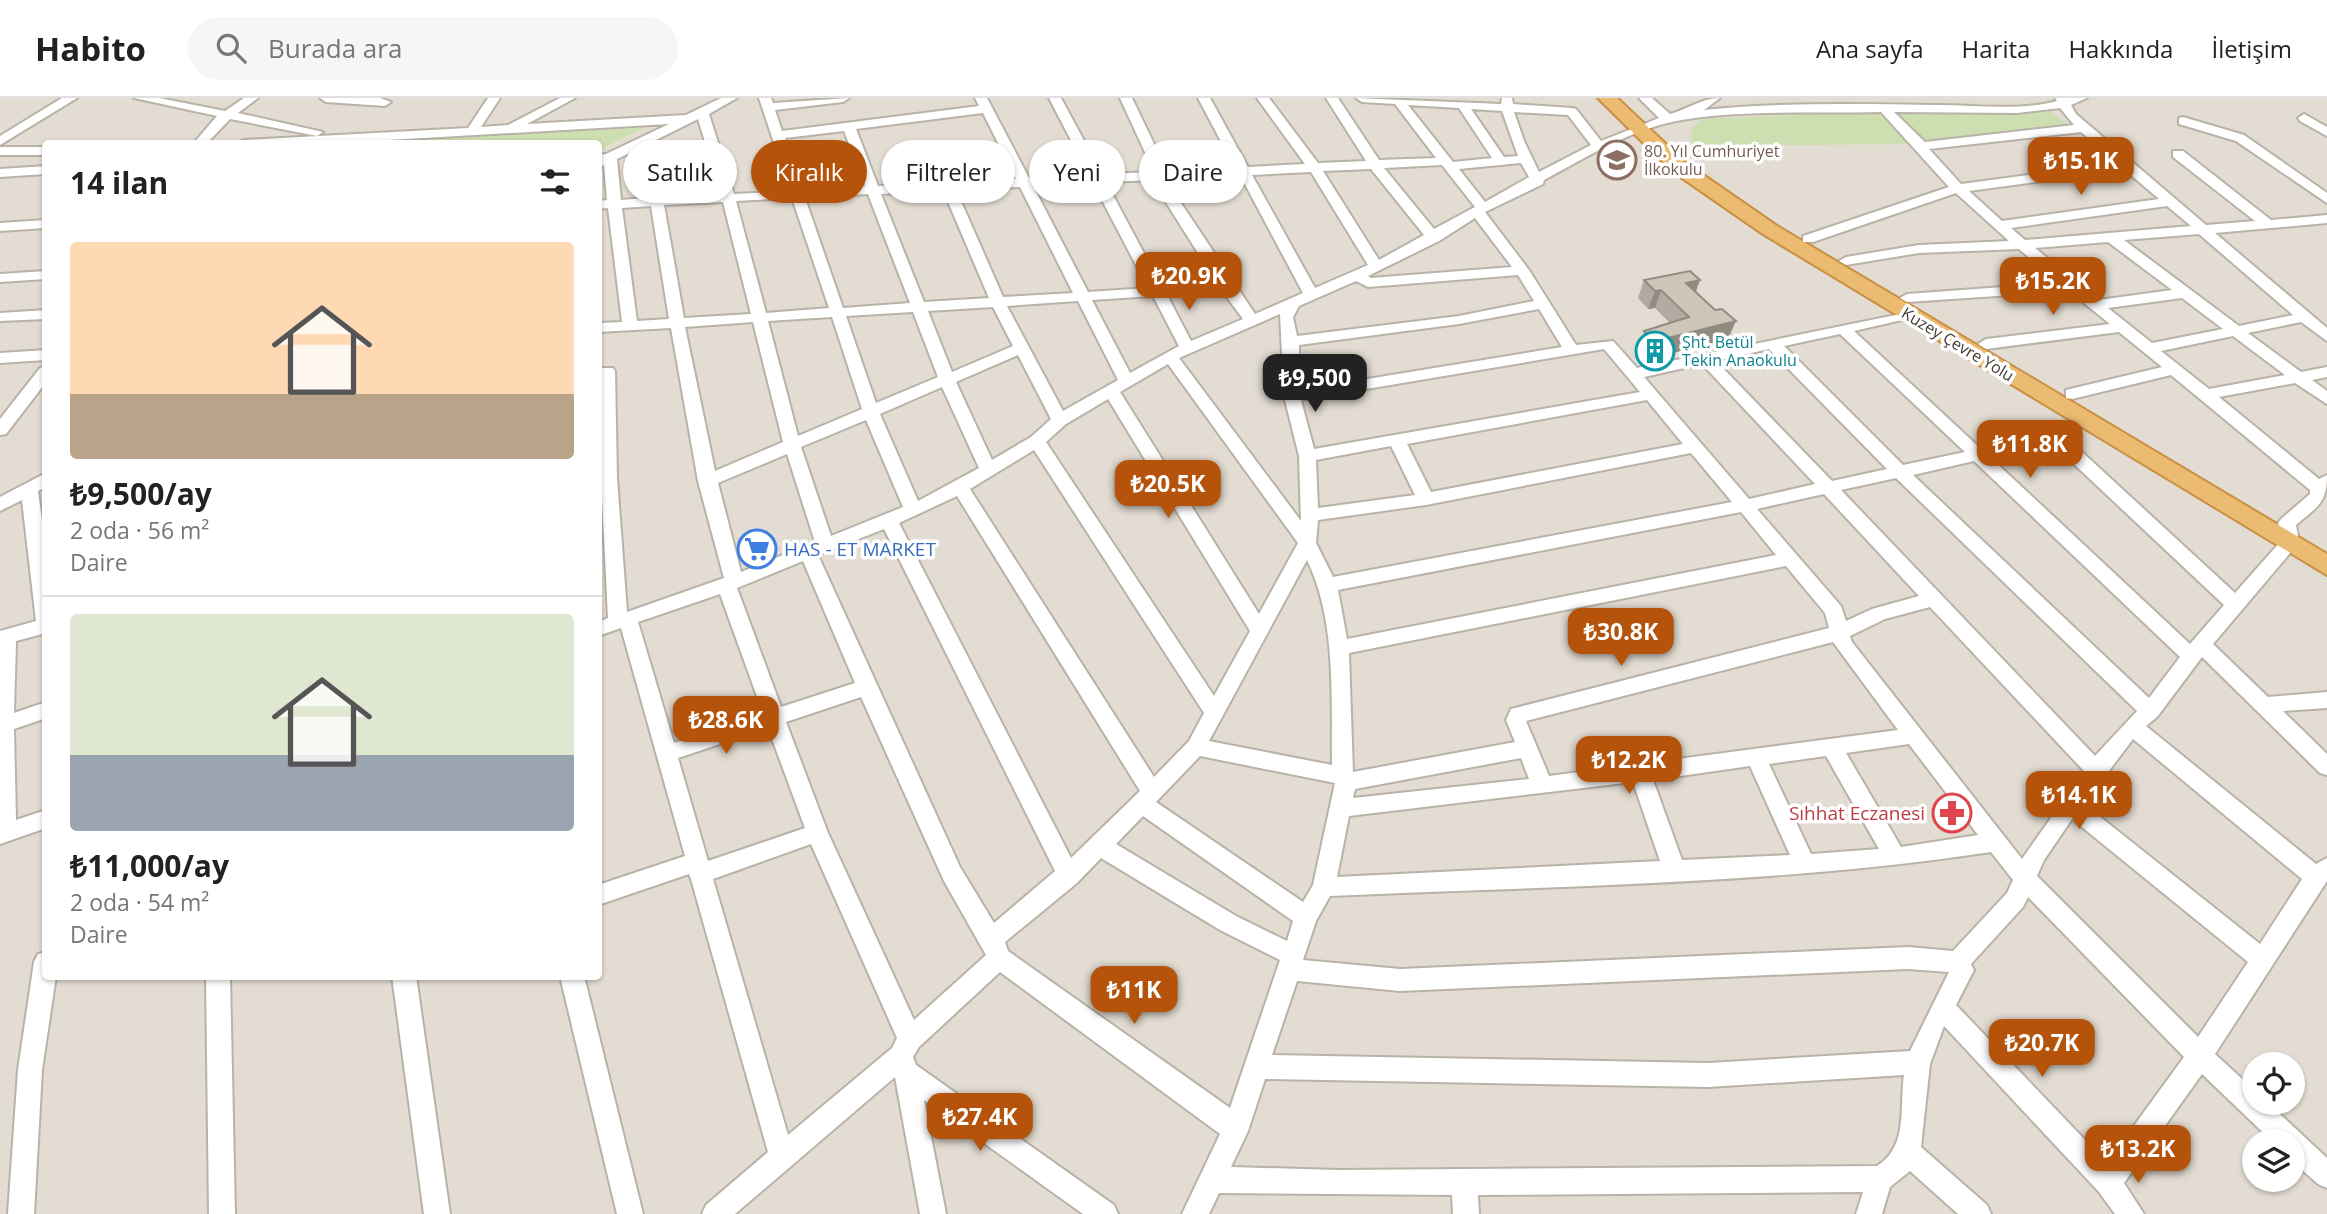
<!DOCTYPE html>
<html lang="tr">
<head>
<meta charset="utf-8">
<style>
	:root { --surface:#fff; --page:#f6f6f6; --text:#222; --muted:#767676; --line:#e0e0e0; --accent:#b45309 }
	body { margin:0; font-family:"Open Sans",sans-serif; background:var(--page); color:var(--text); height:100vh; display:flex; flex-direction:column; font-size:26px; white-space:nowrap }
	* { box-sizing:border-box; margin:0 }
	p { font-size:23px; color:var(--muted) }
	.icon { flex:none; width:38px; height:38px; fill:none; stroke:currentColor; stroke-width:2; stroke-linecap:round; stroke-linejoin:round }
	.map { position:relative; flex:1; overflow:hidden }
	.panel { position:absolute; left:42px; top:42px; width:560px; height:840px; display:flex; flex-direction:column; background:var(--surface); border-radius:7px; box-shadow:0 2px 5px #0004 }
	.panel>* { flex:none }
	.guide { position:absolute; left:623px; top:42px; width:665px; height:63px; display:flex; gap:14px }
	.controls { position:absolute; left:2242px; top:954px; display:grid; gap:14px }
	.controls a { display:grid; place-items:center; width:63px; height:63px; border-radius:50%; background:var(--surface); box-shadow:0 2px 5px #0004; font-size:35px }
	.price { position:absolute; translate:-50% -60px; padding:0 16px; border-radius:14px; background:var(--accent); color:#fff; font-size:23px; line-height:46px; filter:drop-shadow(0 2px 4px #0008) }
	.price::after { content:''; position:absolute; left:50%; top:42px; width:21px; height:16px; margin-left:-10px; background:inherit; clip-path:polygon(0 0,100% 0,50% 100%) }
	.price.selected { background:#222; color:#fff }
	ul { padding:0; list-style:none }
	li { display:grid; align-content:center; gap:14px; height:371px; padding:0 28px }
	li+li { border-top:2px solid var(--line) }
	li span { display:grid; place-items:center; height:217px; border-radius:7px; color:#555 }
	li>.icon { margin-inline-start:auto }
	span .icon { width:126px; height:126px; fill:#fffc; stroke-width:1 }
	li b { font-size:30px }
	h2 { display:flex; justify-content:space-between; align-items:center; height:84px; padding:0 28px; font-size:30px }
	.tag { padding:0 24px; border-radius:32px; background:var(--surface); box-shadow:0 2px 5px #0004; font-size:24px; line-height:63px }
	.tag.selected { background:var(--accent); color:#fff }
	header { display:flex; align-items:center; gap:42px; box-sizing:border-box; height:98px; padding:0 35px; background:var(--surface); border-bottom:2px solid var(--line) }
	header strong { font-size:33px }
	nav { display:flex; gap:38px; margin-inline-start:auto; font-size:24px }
	.search { width:490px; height:63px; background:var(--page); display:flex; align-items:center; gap:18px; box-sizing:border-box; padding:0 24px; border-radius:38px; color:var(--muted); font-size:26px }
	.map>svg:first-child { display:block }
	.residential { fill:#e3dcd2; fill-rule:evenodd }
	.green { fill:#cddfb0 }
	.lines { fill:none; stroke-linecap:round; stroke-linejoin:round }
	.minor-casing { stroke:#b9b2a7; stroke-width:4 }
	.highway-casing { stroke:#c98f44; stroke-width:4 }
	.minor { fill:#fff; fill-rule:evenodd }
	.highway { fill:#ecbb72; fill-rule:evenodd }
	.wall { fill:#b2aaa0 }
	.shaded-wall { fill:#918b82 }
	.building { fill:#cfc6ba; stroke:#918b82; stroke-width:2 }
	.labels { text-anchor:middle; stroke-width:7; stroke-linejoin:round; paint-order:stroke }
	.far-education-label { font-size:16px; fill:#785e54; stroke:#fff; text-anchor:start }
	.far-culture-label { font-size:16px; fill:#0d838f; stroke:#fff; text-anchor:start }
	.far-street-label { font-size:16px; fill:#403b34; stroke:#fff }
	.shop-label { font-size:19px; fill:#366cbe; stroke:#fff; text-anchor:start }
	.health-label { font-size:19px; fill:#be3a42; stroke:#fff; text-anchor:end }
</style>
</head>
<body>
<header>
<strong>Habito</strong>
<div class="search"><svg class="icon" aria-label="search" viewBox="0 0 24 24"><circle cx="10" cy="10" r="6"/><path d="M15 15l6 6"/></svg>Burada ara</div>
<nav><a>Ana sayfa</a><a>Harita</a><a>Hakkında</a><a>İletişim</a></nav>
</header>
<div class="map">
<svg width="2327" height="1116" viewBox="0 0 2327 1116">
	<rect width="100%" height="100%" fill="#efebe4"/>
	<path class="residential" d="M 0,0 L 2327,0 L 2327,1116 L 0,1116 ZM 46,46 L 598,46 L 598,878 L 46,878 ZM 2254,966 L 2292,966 L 2292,1004 L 2254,1004 ZM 2254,1043 L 2292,1043 L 2292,1082 L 2254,1082 Z"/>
	<g class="green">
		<polygon points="2049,12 2069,27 1918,44 1891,13"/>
		<polygon points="1884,13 1912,46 1694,48 1691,43 1692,30 1703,21"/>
		<polygon points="643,30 599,52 598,46 369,46 370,41"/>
	</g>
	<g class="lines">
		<defs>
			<g id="minor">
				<polygon points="62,0 77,0 0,47 0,38"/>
				<polygon points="134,0 159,0 225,13 244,0 258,0 238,15 323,34 317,38 230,21 206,46 193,46 217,18"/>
				<polygon points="320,0 380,0 391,4 385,8 326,4"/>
				<path d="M 488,0 L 500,0 L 481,29 L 508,27 L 560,0 L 575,0 L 527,26 L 686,17 L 721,0 L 737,0 L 709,16 L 734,96 L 790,93 L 759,0 L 771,0 L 773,5 L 849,0 L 843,4 L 775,12 L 782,33 L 979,8 L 975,0 L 987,0 L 1029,80 L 1089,77 L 1049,0 L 1061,0 L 1102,76 L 1154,74 L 1120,0 L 1132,0 L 1167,73 L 1235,70 L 1198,0 L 1210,0 L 1248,69 L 1305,66 L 1257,0 L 1269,0 L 1318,65 L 1366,63 L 1326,0 L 1338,0 L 1379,62 L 1436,60 L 1395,6 L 1362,4 L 1356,0 L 1501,6 L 1502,0 L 1512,0 L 1513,6 L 1572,10 L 1576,11 L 1601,43 L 1659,20 L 1639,0 L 1652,0 L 1670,16 C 1688,11 1702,0 1720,0 L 1704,12 C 1780,4 1863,6 1939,7 C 1977,7 2020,13 2057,3 L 2055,0 L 2087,0 L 2071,7 L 2076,16 L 2206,127 L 2255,123 L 2173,59 L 2173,53 L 2183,53 L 2271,122 L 2327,117 L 2327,125 L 2215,135 L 2327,230 L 2327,243 L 2301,224 L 2248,235 L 2301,274 L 2327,269 L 2327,279 L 2312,282 L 2327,293 L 2327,306 L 2295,285 L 2219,299 L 2319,381 L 2327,377 C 2327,406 2317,409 2296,427 L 2299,444 L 2296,448 L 2213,546 L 2268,599 L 2327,594 L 2327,610 L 2283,613 L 2327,656 L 2327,677 L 2320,675 L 2202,559 L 2157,619 L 2146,628 L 2316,766 L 2327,760 L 2327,783 L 2215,956 L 2254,992 L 2254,1004 L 2267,1004 L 2327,1060 L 2327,1090 L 2318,1086 L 2292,1063 L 2292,1043 L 2272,1043 L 2202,976 L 2124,1085 L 2144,1116 L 2115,1116 L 2099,1094 L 1944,928 L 1930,966 L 1921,1049 L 1987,1107 L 1991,1116 L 1958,1116 L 1910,1073 L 1890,1089 L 1882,1116 L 1856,1116 L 1863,1094 L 1478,1097 L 1479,1116 L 1453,1116 L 1452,1097 L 1219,1095 L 1209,1116 L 1182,1116 L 1220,1036 L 1000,874 L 919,949 L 913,959 L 916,967 L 1114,1107 L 1118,1116 L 1083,1116 L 924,1002 L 946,1116 L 920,1116 L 895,979 L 735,1116 L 702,1116 L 706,1107 L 768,1054 L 691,781 L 689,776 L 598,807 L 598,787 L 685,758 L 621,530 L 598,538 L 598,524 L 608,520 L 601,380 L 601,270 L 613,270 L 615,273 L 617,380 L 627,514 L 724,480 L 698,383 L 671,230 L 598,234 L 598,225 L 622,224 L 608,110 L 598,111 L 598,103 L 607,102 L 604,67 L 598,69 L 598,57 L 606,56 L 669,26 L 319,46 L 237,46 L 243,42 L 468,30 ZM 1408,7 L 1459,10 L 1492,60 L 1453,64 ZM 2060,10 L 2074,27 L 1925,44 L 1894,14 L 2017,15 ZM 1471,11 L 1502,13 L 1518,58 L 1504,59 ZM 1514,14 L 1568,17 L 1591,47 L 1539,74 L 1524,43 ZM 1881,14 L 1949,89 L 1803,138 L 1803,144 L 1813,144 L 1956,95 L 2009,143 L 1919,147 L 1846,159 L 1839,163 L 1846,167 L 1919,155 L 2019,151 L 2059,185 L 1907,196 L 1900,200 L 1907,204 L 2069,193 L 2110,226 L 1986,241 L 1978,246 L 1986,251 L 2119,234 L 2162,269 L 2066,292 L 2066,300 L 2072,301 L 2171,277 L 2310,392 L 2310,396 L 2281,421 L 2278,425 L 2281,443 L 2235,495 L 2069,342 L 1981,351 L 1854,233 L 1915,219 L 1915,213 L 1637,270 L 1613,243 L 1576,247 L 1529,172 L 1485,114 L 1543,86 L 1544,82 C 1585,60 1630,32 1676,23 C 1739,11 1817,16 1881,14 ZM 983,15 L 1016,81 L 878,88 L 856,31 ZM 698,21 L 721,96 L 659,100 L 652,44 ZM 844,33 L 865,88 L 803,92 L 785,40 ZM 2081,34 L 2118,65 L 1961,86 L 1929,51 ZM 640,50 L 646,100 L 621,102 L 617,61 ZM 1521,65 L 1529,79 L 1485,104 L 1459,71 ZM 1442,67 L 1475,109 L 1434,131 L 1384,70 ZM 1371,71 L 1424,137 L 1379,162 L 1323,73 ZM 2125,72 L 2159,101 L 2002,123 L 1969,93 ZM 1311,74 L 1368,167 L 1315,190 L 1252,77 ZM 1240,77 L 1303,195 L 1255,216 L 1167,84 L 1168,81 ZM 1155,82 L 1153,84 L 1217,185 L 1162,189 L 1106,84 ZM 1093,85 L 1148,190 L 1088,194 L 1033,88 ZM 1020,89 L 1073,195 L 1003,199 L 956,92 ZM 943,92 L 989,200 L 924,204 L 881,96 ZM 868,96 L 871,104 L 910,205 L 843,210 L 805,100 ZM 792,100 L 829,210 L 766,215 L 736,103 ZM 723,104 L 751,216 L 684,220 L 664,107 ZM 651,108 L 669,221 L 637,223 L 622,110 ZM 2167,108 L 2191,128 L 2025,142 L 2011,130 ZM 1475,120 L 1512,169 L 1371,180 L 1368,178 L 1439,143 ZM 2199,136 L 2293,217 L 2239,228 L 2124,142 ZM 2108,144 L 2172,192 L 2099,202 L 2035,150 ZM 1518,177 L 1534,203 L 1459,218 L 1297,238 L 1293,219 L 1299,208 L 1356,183 L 1368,189 ZM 1223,194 L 1243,221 L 1191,243 L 1167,197 ZM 1153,198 L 1179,248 L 1130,275 L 1092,202 ZM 2182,200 L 2223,231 L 2152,245 L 2108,210 ZM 1078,203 L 1118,282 L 1063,313 L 1007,208 ZM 993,209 L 1013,248 L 952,274 L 928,213 ZM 1539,211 L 1562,249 L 1300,292 L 1299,247 L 1459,226 ZM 913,214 L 938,279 L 876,305 L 846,218 ZM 1280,216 L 1284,298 L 1299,358 L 1301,423 L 1179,260 ZM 832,219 L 862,311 L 798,338 L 768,223 ZM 753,224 L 783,344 L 715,373 L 685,229 ZM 1840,236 L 1965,354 L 1903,367 L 1784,248 ZM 2233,238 L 2285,277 L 2209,291 L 2161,253 ZM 1604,251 L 1640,294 L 1314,351 L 1301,302 ZM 1769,251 L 1887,371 L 1832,383 L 1716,263 ZM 1018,257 L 1051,321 L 1031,339 L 992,362 L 956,284 ZM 1168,266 L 1298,445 L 1259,516 L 1120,294 ZM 1702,266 L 1815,386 L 1749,401 L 1644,279 ZM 942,289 L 979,370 L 918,403 L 880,316 ZM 1108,301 L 1250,533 L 1214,598 L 1046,344 L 1066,326 ZM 1647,302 L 1683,346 L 1431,394 L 1407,346 ZM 866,322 L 903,409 L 831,438 L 801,349 ZM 1391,348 L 1415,397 L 1318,410 L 1316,362 ZM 1034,352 L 1204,615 L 1189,643 L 1154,679 L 970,391 ZM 2059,352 L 2224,507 L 2190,546 L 1992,361 ZM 1691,355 L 1732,404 L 1333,479 L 1316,445 L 1318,422 L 1426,407 ZM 787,356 L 815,444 L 741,474 L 718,385 ZM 1974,363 L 2180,559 L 2149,600 L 1913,377 ZM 1896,380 L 2137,613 L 2095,658 L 1841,392 ZM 1824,396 L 1919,498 L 1872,511 L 1846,523 L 1841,508 L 1757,411 ZM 957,398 L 1140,693 L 1071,760 L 899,425 ZM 1741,414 L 1776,457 L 1347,541 L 1338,492 ZM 884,431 L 1055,773 L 994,825 L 960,769 L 818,457 ZM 1307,462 C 1337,524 1331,600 1332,667 L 1209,643 ZM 803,463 L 855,585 L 781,609 L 737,490 ZM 1786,468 L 1825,515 L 1829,530 L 1511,611 L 1506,622 L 1515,644 L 1353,674 L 1349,555 ZM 720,496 L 763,615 L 674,645 L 638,524 ZM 1930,509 L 2084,673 L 2022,761 L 1852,544 L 1850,538 L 1885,521 ZM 1833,544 L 1898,632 L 1549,678 L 1526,623 ZM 861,599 L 944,783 L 986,857 L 914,922 L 828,735 L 786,624 ZM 768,630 L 805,730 L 708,763 L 678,660 ZM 2133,641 L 2302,781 L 2260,846 L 2084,706 ZM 1909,646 L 1978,737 L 1901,749 L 1846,655 ZM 1200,658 L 1335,685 L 1313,787 L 1303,804 L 1156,704 ZM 1826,658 L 1879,751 L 1811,756 L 1769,666 ZM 1521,660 L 1529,681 L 1353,700 L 1355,691 ZM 1750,668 L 1790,757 L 1682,762 L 1653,682 ZM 1633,684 L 1660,763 L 1337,779 L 1349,718 ZM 1143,718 L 1293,823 L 1287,843 L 1236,818 L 1116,746 ZM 2072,721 L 2248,864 L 2198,939 L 2037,778 L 2044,762 ZM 811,746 L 897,940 L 892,950 L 788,1037 L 713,781 ZM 1991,754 L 2013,782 L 2007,795 L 1953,853 L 1908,849 L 1400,871 L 1303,862 L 1316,823 L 1330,798 C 1550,788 1773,787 1991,754 ZM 1101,760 L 1220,832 L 1280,862 L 1230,1010 L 1008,853 L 1005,844 L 1077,785 ZM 2028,799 L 2184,959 L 2107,1065 L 1956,907 L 1974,872 L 1971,866 L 2023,809 ZM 1908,871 L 1949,874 L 1910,953 L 1708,965 L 1272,957 L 1297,883 L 1400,893 ZM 1904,977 C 1899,1009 1909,1048 1877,1068 L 1338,1072 L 1231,1069 L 1248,1033 L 1265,981 L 1708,989 Z"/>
				<polygon points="2304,16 2327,29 2327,38 2300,23 2298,20"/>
				<polygon points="2183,19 2244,37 2327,95 2327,105 2236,43 2179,26 2179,20"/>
				<rect x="0" y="49" width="46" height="8"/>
				<polygon points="46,68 46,76 0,79 0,71"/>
				<polygon points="46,122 46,130 0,133 0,125"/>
				<polygon points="46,173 46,181 0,184 0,176"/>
				<polygon points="46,212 46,221 0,223 0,215"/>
				<polygon points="46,252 46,262 0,265 0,255"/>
				<polygon points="46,268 46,284 6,336 0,337 0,321 40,270"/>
				<polygon points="46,375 46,389 38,393 46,451 46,535 16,543 14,615 46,604 46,620 14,631 16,722 46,712 46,730 0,746 0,533 36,523 22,402 0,413 0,399"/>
				<polygon points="46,854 46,878 56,878 42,972 34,1116 8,1116 18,972 34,864 38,856"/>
				<polygon points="206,878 230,878 235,1116 209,1116"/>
				<polygon points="392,878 416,878 450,1116 424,1116"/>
				<polygon points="560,878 584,878 643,1116 617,1116"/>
			</g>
			<polygon id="highway" points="1598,0 1617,0 1686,65 1777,128 2327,456 2327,477 1763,136 1672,73"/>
		</defs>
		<use href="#minor" class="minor-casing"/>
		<use href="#highway" class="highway-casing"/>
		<use href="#minor" class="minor"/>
		<use href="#highway" class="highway"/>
	</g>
	<polygon class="wall" points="1644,182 1700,182 1696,194 1728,241 1653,260 1647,261 1638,251 1644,233 1670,225 1655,210 1648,211 1638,200"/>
	<g class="shaded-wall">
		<polygon points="1700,182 1693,200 1686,185"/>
		<polygon points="1661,192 1655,210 1648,211 1655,193"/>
		<polygon points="1736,223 1728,241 1653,260 1660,242"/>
	</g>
	<polygon class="building" points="1690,173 1700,182 1686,185 1715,212 1722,211 1736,223 1660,242 1654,243 1644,233 1689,219 1661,192 1655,193 1644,182"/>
	<defs>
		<symbol id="school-ring" viewBox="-11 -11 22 22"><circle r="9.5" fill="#fff" stroke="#8d6e63" stroke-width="1.5"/><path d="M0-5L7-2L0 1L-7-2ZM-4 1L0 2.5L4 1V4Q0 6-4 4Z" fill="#8d6e63"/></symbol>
		<symbol id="building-ring" viewBox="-11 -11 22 22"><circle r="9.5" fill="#fff" stroke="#0f9aa8" stroke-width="1.5"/><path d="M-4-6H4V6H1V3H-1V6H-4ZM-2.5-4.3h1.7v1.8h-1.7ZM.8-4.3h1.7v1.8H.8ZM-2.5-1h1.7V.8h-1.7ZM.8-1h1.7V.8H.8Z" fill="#0f9aa8"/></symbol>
		<symbol id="supermarket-ring" viewBox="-11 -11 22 22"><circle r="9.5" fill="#fff" stroke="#3f7fe0" stroke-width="1.5"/><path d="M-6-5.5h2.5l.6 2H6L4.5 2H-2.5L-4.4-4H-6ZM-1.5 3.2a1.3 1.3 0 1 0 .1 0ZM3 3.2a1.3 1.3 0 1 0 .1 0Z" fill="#3f7fe0"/></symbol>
		<symbol id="pharmacy-ring" viewBox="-11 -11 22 22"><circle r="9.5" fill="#fff" stroke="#e0444e" stroke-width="1.5"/><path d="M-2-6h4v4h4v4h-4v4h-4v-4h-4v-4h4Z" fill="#e0444e"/></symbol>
	</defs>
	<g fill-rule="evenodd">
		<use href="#school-ring" x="1595" y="40" width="44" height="44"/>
		<use href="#building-ring" x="1633" y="231" width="44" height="44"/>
		<use href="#supermarket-ring" x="735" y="429" width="44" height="44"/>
		<use href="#pharmacy-ring" x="1930" y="693" width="44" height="44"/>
	</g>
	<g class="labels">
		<g class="far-education-label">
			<text x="1644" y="59">80. Yıl Cumhuriyet<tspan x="1644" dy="18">İlkokulu</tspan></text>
		</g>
		<g class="far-culture-label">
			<text x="1682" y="250">Şht. Betül<tspan x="1682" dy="18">Tekin Anaokulu</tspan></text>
		</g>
		<g class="far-street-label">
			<text transform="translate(1958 246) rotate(31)" y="6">Kuzey Çevre Yolu</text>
		</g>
		<g class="shop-label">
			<text x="784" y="458">HAS - ET MARKET</text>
		</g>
		<g class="health-label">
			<text x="1925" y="722">Sıhhat Eczanesi</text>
		</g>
	</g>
</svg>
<div class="controls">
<a><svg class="icon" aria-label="locate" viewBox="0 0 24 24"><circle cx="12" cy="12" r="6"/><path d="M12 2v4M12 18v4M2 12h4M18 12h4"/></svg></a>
<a><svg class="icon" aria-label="layers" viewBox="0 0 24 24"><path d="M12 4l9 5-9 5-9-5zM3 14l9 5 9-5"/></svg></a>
</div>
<b class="price" style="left:2081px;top:99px">₺15.1K</b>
<b class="price" style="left:1189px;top:214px">₺20.9K</b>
<b class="price" style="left:2053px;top:219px">₺15.2K</b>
<b class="price selected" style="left:1315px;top:316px">₺9,500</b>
<b class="price" style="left:2030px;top:382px">₺11.8K</b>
<b class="price" style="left:1168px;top:422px">₺20.5K</b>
<b class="price" style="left:1621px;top:570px">₺30.8K</b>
<b class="price" style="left:726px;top:658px">₺28.6K</b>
<b class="price" style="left:1629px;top:698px">₺12.2K</b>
<b class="price" style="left:2079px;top:733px">₺14.1K</b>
<b class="price" style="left:1134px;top:928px">₺11K</b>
<b class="price" style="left:2042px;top:981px">₺20.7K</b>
<b class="price" style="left:980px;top:1055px">₺27.4K</b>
<b class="price" style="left:2138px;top:1087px">₺13.2K</b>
<div class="guide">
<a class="tag">Satılık</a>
<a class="tag selected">Kiralık</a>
<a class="tag">Filtreler</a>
<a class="tag">Yeni</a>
<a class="tag">Daire</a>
</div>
<section class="panel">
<h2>14 ilan<svg class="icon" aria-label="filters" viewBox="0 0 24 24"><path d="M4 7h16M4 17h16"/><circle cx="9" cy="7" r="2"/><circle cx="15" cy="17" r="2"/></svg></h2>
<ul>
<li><span style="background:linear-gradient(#ffd9b3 70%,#b9a48a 0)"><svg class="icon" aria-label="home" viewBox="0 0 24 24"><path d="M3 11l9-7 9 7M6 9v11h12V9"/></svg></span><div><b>₺9,500/ay</b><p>2 oda · 56 m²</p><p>Daire</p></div></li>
<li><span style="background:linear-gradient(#dfe7d0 65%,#9aa5b1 0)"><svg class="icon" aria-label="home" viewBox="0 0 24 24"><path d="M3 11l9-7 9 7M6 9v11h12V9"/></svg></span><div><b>₺11,000/ay</b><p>2 oda · 54 m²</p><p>Daire</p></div></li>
</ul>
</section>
</div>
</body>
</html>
